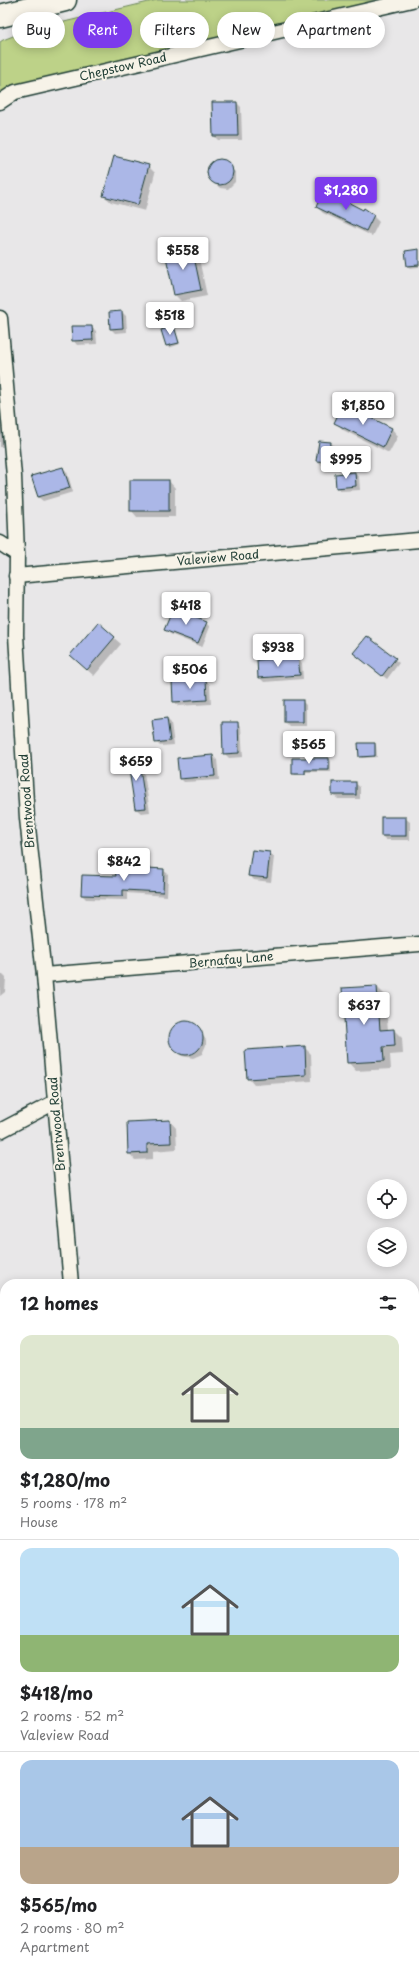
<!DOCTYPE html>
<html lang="en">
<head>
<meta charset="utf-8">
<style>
	:root { --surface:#fff; --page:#f2f2f2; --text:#202124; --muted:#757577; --line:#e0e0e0; --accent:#7c3aed }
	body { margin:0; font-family:"Playpen Sans",sans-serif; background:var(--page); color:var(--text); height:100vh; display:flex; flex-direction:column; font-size:15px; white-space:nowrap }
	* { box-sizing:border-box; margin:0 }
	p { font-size:13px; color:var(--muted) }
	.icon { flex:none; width:22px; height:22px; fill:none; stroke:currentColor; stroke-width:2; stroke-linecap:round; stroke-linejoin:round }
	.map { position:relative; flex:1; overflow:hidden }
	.panel { position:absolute; left:0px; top:1279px; width:419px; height:692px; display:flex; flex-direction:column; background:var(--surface); border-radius:16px 16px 0 0; box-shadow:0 2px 10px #0003 }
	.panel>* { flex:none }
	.hud { position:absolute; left:12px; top:12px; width:395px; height:36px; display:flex; gap:8px }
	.tools { position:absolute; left:367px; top:1179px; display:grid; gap:8px }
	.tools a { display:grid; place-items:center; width:40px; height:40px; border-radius:50%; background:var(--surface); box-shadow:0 2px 10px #0003; font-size:20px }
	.price { position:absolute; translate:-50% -34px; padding:0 9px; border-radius:4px; background:#fff; color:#222; font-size:13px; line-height:26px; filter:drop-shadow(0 1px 2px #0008) }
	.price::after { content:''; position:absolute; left:50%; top:24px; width:12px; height:9px; margin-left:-6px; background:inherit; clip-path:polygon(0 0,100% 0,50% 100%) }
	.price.selected { background:var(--accent); color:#fff }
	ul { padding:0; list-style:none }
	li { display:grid; align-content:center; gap:8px; height:212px; padding:0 20px }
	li+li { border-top:1px solid var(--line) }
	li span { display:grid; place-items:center; height:124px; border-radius:12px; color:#555 }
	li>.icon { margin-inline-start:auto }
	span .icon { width:72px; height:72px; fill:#fffc; stroke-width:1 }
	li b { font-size:17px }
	h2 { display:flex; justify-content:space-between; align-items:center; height:48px; padding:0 20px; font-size:17px }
	.tag { padding:0 14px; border-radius:18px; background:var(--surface); box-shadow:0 2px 10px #0003; font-size:14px; line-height:36px }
	.tag.selected { background:var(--accent); color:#fff }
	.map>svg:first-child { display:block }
	.green { fill:#bdd288; stroke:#6e885e }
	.shadow { fill:#0003 }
	.building { fill:#abb7e7; stroke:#1f3d34 }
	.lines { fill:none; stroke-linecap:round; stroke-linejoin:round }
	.street-casing { stroke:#1f3d34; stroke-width:17 }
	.highway-casing { stroke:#1f3d34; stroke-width:25 }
	.street { stroke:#f7f3e8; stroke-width:14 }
	.highway { stroke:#f7f3e8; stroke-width:22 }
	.labels { text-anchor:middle; stroke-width:4; stroke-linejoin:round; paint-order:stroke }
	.street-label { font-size:12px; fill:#1f3d34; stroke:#f7f3e8 }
</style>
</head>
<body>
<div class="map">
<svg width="419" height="1971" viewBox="0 0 419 1971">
	<rect width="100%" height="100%" fill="#e8e7e8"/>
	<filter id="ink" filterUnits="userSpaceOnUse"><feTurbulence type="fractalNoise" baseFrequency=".025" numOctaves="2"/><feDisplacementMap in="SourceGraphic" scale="8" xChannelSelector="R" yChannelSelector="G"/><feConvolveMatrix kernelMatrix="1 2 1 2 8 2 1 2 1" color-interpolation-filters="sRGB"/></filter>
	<g filter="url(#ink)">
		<polygon class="green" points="157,0 392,0 0,96 0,42 3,40 26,31"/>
		<g class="shadow">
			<polygon points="237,103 241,107 242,140 218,140 214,136"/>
			<polygon points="222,161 235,172 235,182 228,189 220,188 209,178 208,169 213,163"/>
			<polygon points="148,166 155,173 145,211 111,202 104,196"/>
			<polygon points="317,207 373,216 379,222 372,236 323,213"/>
			<polygon points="192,248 198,254 207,296 181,301 175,295 167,253"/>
			<polygon points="419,251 419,267 410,268 408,266"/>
			<polygon points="122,312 126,316 127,332 115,333 111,329"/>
			<polygon points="92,327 96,331 97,344 77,345 73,340"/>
			<polygon points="174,327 180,344 169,348 167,346"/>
			<polygon points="0,404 4,447 0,447"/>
			<polygon points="344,405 392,429 398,436 389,453 343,430 337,423"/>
			<polygon points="331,443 335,448 333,466 322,465 318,461"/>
			<polygon points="63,468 67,472 73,492 43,501 38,497 32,476"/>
			<polygon points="354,473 359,477 360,490 341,491 337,487"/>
			<polygon points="169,481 175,488 175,517 137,517 131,510"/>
			<polygon points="206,623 210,627 202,647 170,634 166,629"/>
			<polygon points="98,624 121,644 94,676 71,655"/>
			<polygon points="367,637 399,663 387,679 354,653"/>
			<polygon points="298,658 302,663 303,679 264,682 259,677"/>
			<polygon points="206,680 210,685 211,704 178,706 174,701"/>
			<polygon points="285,701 302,701 306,705 306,726 289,726 285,722"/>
			<polygon points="167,719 171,723 174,745 160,746 156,742"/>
			<polygon points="237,723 241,727 243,757 229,758 224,753"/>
			<polygon points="374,744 376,745 377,757 362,758 360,756"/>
			<polygon points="137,756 142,760 150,812 141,813 136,809"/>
			<polygon points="213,756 217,760 219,780 184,782 180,778"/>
			<polygon points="329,759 331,761 331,772 306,772 306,775 295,775 293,773"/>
			<polygon points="355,783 360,787 360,799 338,799 333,795"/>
			<polygon points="405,818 410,822 410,840 386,840 382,836"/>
			<polygon points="270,853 274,857 271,882 254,880 250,876"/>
			<polygon points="163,870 168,874 167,896 127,893 127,900 86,899 82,895 117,877"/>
			<polygon points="0,972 6,978 5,992 0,996"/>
			<polygon points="377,987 385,995 388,1030 394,1030 402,1038 403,1054 390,1055 391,1069 356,1071 348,1062"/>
			<polygon points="187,1022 196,1026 206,1040 206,1045 202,1054 193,1058 182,1056 178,1053 173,1048 170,1038 174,1028 177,1025"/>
			<polygon points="304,1047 311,1054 312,1081 254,1085 248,1078"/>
			<polygon points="170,1121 176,1128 177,1149 153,1151 153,1159 135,1160 129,1153"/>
		</g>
		<g class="building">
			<polygon points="212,102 237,102 238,136 213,136"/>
			<polygon points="114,156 149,165 138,205 103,196"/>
			<circle cx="220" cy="172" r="13"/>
			<polygon points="322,194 332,199 334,195 363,210 364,208 374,215 366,231 316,207"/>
			<polygon points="192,247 201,290 174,295 165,252"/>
			<polygon points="419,249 419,265 407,266 405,251"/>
			<polygon points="122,311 123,328 110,329 109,312"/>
			<polygon points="71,326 92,326 93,340 72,341"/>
			<polygon points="174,326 179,343 166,346 161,330"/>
			<polygon points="343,404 392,428 383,447 334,423"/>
			<polygon points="319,441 331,442 329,462 316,461"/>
			<polygon points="63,467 70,488 38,497 31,476"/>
			<polygon points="355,472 356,486 336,488 335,474"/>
			<rect x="130" y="480" width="39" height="31"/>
			<polygon points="173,609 207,622 198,643 164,630"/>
			<polygon points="98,622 115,637 87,670 70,655"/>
			<polygon points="367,636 396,658 382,676 353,653"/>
			<polygon points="298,657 300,675 258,678 257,660"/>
			<polygon points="206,679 207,700 173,702 172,681"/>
			<rect x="284" y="700" width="19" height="22"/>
			<polygon points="167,718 170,741 155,743 152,720"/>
			<polygon points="222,722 238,722 239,753 223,754"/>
			<polygon points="358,743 375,743 375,756 359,757"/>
			<polygon points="138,755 146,808 135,809 127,756"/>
			<polygon points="213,755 215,776 179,779 177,758"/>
			<polygon points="292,758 329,758 329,770 305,770 305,774 292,774"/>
			<rect x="332" y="782" width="24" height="13"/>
			<rect x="381" y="817" width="25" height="19"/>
			<polygon points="252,850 270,852 267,878 248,876"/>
			<polygon points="114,866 164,869 163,892 123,890 123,896 81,895 82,875 116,876"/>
			<polygon points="377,986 380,1030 394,1029 395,1046 383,1047 384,1061 347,1063 342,988"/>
			<circle cx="186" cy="1038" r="17"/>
			<polygon points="305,1046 306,1075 247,1079 245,1050"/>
			<polygon points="170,1120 171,1143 147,1144 147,1153 128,1154 127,1122"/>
		</g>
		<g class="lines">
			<defs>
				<g id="street">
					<polyline points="0,102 15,92 412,0"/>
					<polyline points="0,318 14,476 17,554 16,635 27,818 44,975 71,1284"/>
					<polyline points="0,543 17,554"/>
					<polyline points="16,576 419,540"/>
					<polyline points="44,975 419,944"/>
					<polyline points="0,1131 55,1102"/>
					<polyline points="414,1699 419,1698"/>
					<polyline points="135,1966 135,1971"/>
				</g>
				<polyline id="highway" points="0,16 65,0"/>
			</defs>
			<use href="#street" class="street-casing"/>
			<use href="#highway" class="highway-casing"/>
			<use href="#street" class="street"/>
			<use href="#highway" class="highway"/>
		</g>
	</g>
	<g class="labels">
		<g class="street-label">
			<text transform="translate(123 67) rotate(-13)" y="4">Chepstow Road</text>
			<text transform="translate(218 558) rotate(-5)" y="4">Valeview Road</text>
			<text transform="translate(27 801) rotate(-94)" y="4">Brentwood Road</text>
			<text transform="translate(231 960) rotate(-5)" y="4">Bernafay Lane</text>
			<text transform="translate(57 1124) rotate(-95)" y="4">Brentwood Road</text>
		</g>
	</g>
</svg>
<div class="tools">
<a><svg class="icon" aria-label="locate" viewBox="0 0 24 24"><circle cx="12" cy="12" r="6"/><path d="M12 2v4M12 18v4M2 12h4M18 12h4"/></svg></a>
<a><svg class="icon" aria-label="layers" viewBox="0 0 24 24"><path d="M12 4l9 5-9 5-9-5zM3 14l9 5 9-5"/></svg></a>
</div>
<b class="price selected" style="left:346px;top:211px">$1,280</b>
<b class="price" style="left:183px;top:271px">$558</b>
<b class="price" style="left:170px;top:336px">$518</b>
<b class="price" style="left:363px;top:426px">$1,850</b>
<b class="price" style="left:346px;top:480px">$995</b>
<b class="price" style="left:186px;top:626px">$418</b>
<b class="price" style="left:278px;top:668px">$938</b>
<b class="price" style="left:190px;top:690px">$506</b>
<b class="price" style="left:309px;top:765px">$565</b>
<b class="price" style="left:136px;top:782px">$659</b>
<b class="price" style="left:124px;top:882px">$842</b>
<b class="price" style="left:364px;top:1026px">$637</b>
<div class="hud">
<a class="tag">Buy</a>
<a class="tag selected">Rent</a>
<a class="tag">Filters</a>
<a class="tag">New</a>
<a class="tag">Apartment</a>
</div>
<section class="panel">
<h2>12 homes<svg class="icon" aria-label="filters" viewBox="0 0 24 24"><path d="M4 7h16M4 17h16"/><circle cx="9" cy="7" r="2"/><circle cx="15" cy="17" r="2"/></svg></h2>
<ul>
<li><span style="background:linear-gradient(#dfe7d0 75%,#7fa58c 0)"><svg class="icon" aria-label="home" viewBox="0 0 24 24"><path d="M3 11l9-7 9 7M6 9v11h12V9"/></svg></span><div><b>$1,280/mo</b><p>5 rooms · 178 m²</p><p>House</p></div></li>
<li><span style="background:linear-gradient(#bfe0f5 70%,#8fb573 0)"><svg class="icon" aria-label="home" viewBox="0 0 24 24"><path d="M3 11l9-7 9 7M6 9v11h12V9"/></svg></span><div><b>$418/mo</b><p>2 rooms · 52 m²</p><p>Valeview Road</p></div></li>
<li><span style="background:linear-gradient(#a9c7e8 70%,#b9a48a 0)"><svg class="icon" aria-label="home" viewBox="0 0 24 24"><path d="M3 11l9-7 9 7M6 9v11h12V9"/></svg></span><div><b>$565/mo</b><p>2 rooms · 80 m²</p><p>Apartment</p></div></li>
</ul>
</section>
</div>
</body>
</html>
